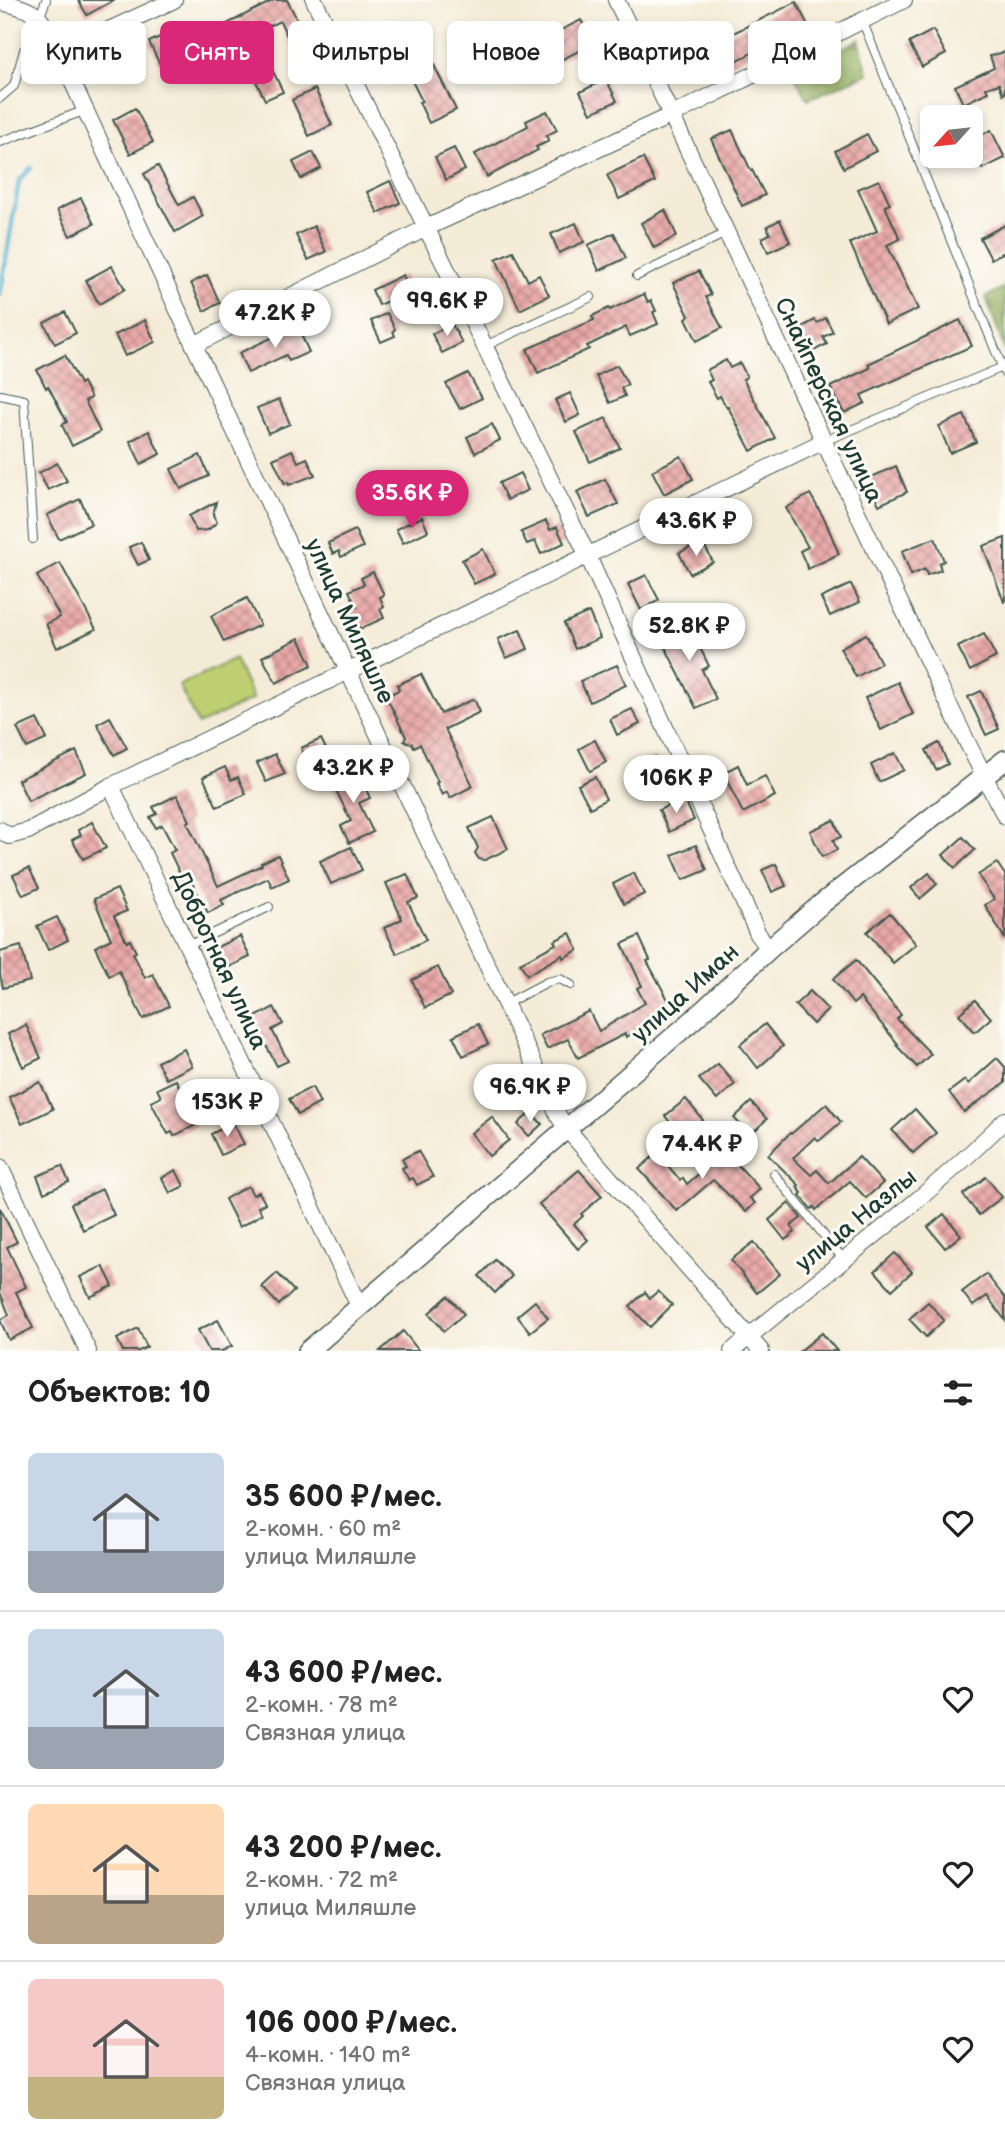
<!DOCTYPE html>
<html lang="ru">
<head>
<meta charset="utf-8">
<style>
	:root { --surface:#fff; --page:#f2f2f2; --text:#222; --muted:#767676; --line:#e0e0e0; --accent:#db2777 }
	body { margin:0; font-family:"Balsamiq Sans",sans-serif; background:var(--page); color:var(--text); height:100vh; display:flex; flex-direction:column; font-size:26px; white-space:nowrap }
	* { box-sizing:border-box; margin:0 }
	p { font-size:23px; color:var(--muted) }
	.icon { flex:none; width:38px; height:38px; fill:none; stroke:currentColor; stroke-width:2; stroke-linecap:round; stroke-linejoin:round }
	.map { position:relative; height:1351px; overflow:hidden }
	.panel { display:flex; flex-direction:column; background:var(--surface); flex:1 }
	.panel>* { flex:none }
	.top-card { position:absolute; left:21px; top:21px; width:964px; height:63px; display:flex; gap:14px }
	.needle { width:46px; rotate:243deg }
	.controls { position:absolute; left:920px; top:105px; display:grid; gap:14px }
	.controls a { display:grid; place-items:center; width:63px; height:63px; border-radius:10px; background:var(--surface); box-shadow:0 4px 10px #0003; font-size:35px }
	.price { position:absolute; translate:-50% -60px; padding:0 16px; border-radius:24px; background:#fff; color:#222; font-size:23px; line-height:46px; filter:drop-shadow(0 2px 4px #0008) }
	.price::after { content:''; position:absolute; left:50%; top:42px; width:21px; height:16px; margin-left:-10px; background:inherit; clip-path:polygon(0 0,100% 0,50% 100%) }
	.price.on { background:var(--accent); color:#fff }
	ul { padding:0; list-style:none }
	li { display:flex; align-items:center; gap:21px; height:175px; padding:0 28px }
	li+li { border-top:2px solid var(--line) }
	li span { display:grid; place-items:center; flex:none; width:196px; height:140px; border-radius:10px; color:#555 }
	li>.icon { margin-inline-start:auto }
	span .icon { width:84px; height:84px; fill:#fffc; stroke-width:1 }
	li b { font-size:30px }
	h2 { display:flex; justify-content:space-between; align-items:center; height:84px; padding:0 28px; font-size:30px }
	.pill { padding:0 24px; border-radius:10px; background:var(--surface); box-shadow:0 4px 10px #0003; font-size:24px; line-height:63px }
	.pill.on { background:var(--accent); color:#fff }
	.map>svg:first-child { display:block }
	.green { fill:#bece71; stroke:#6e8652; stroke-width:2 }
	.forest { fill:url(#forest-firs); stroke:#5a774c; stroke-width:2 }
	.lines { fill:none; stroke-linecap:round; stroke-linejoin:round }
	.stream { stroke:#51b3d0; stroke-width:4.5 }
	.building { fill:url(#building-cross-hatch) }
	.service-casing { stroke:#3f574d; stroke-width:10 }
	.minor-casing { stroke:#3f574d; stroke-width:18 }
	.tertiary-casing { stroke:#3f574d; stroke-width:22 }
	.service { stroke:#fff; stroke-width:8 }
	.minor { stroke:#fff; stroke-width:16 }
	.tertiary { stroke:#fff; stroke-width:19 }
	.labels { text-anchor:middle; stroke-width:6; stroke-linejoin:round; paint-order:stroke }
	.street-label { font-size:24px; fill:#1f3d34; stroke:#fdfcf7 }
</style>
</head>
<body>
<div class="map">
<svg width="1005" height="1351" viewBox="0 0 1005 1351">
	<defs>
		<pattern id="forest-firs" width="22" height="20" patternUnits="userSpaceOnUse" patternTransform="scale(1.75)"><rect width="22" height="20" fill="#96b163"/><path d="M5 1l3.5 6h-7zM16 11l3.5 6h-7z" fill="#7a9152"/></pattern>
		<pattern id="building-cross-hatch" width="8" height="8" patternUnits="userSpaceOnUse" patternTransform="scale(1.75)"><rect width="8" height="8" fill="#e9a8a7"/><path d="M0 0l8 8M0 8l8-8" fill="none" stroke="#bc8a89"/></pattern>
	</defs>
	<rect width="100%" height="100%" fill="#fdfcf7"/>
	<filter id="ink" filterUnits="userSpaceOnUse"><feTurbulence type="fractalNoise" baseFrequency=".0143" numOctaves="2"/><feDisplacementMap in="SourceGraphic" scale="14" xChannelSelector="R" yChannelSelector="G"/><feConvolveMatrix kernelMatrix="1 2 1 2 8 2 1 2 1" color-interpolation-filters="sRGB"/></filter>
	<filter id="wash" filterUnits="userSpaceOnUse"><feTurbulence type="fractalNoise" baseFrequency=".00686" numOctaves="4" result="noise"/><feDisplacementMap in="SourceGraphic" scale="28" xChannelSelector="R" yChannelSelector="G"/><feGaussianBlur stdDeviation="1.57" result="paint"/><feColorMatrix in="noise" values="0 0 0 0 0 0 0 0 0 0 0 0 0 0 0 0 0 1.4 0 .05"/><feComposite in="paint" operator="in"/></filter>
	<g filter="url(#wash)">
		<rect width="100%" height="100%" fill="#f5ecd8"/>
		<polygon class="green" points="235,659 253,699 198,725 179,685"/>
		<g class="forest">
			<polygon points="859,39 868,74 808,99 795,76"/>
			<polygon points="1005,287 1005,351 986,297"/>
		</g>
		<g class="lines">
			<polyline class="stream" points="0,295 19,181 31,168"/>
		</g>
		<g id="blocks">
			<g class="building">
				<polygon points="78,0 114,0 87,15"/>
				<polygon points="274,0 287,0 316,55 300,63 280,21 252,34 253,37 233,47 223,26"/>
				<polygon points="796,2 808,25 724,67 713,43"/>
				<polygon points="581,20 593,44 559,61 547,37"/>
				<polygon points="675,29 689,54 671,64 658,38"/>
				<polygon points="175,30 189,59 163,71 149,42"/>
				<polygon points="933,30 946,54 922,67 909,43"/>
				<polygon points="1005,52 1005,93 1003,94 999,84 986,88 988,92 963,104 955,86 994,68 990,56"/>
				<polygon points="429,55 456,110 429,123 419,102 422,101 405,67"/>
				<polygon points="272,69 283,92 265,100 254,77"/>
				<polygon points="606,79 617,101 591,113 580,92"/>
				<polygon points="315,89 332,125 309,136 292,100"/>
				<polygon points="135,108 153,142 130,154 113,120"/>
				<polygon points="547,111 557,130 546,136 549,141 536,147 538,150 487,177 475,154 528,126 526,121"/>
				<polygon points="732,130 751,171 752,170 765,195 742,206 711,139"/>
				<polygon points="991,130 1005,158 982,169 971,146 971,140"/>
				<polygon points="867,134 876,151 844,168 835,151"/>
				<polygon points="454,148 465,170 446,180 435,157"/>
				<polygon points="313,152 321,168 301,179 293,162"/>
				<polygon points="643,158 655,182 619,199 607,175"/>
				<polygon points="158,166 179,205 193,197 203,216 175,232 144,174"/>
				<polygon points="879,180 890,204 885,206 900,239 887,245 918,309 886,324 850,243 877,231 858,189"/>
				<polygon points="390,181 400,203 378,213 367,192"/>
				<polygon points="81,198 94,224 70,236 57,210"/>
				<polygon points="665,210 677,236 654,248 641,223"/>
				<polygon points="780,220 790,242 768,252 762,238 770,234 767,226"/>
				<polygon points="576,223 584,242 559,253 551,234"/>
				<polygon points="1005,225 1005,252 991,259 980,238"/>
				<polygon points="314,226 326,252 308,260 296,235"/>
				<polygon points="614,233 626,258 599,271 588,245"/>
				<polygon points="513,251 528,281 539,275 549,295 520,310 496,259"/>
				<polygon points="112,266 125,289 99,304 86,280"/>
				<polygon points="699,271 711,295 706,297 722,328 697,341 686,318 689,316 673,283"/>
				<polygon points="207,275 220,303 204,311 191,283"/>
				<polygon points="403,275 410,291 379,305 372,290"/>
				<polygon points="644,294 648,302 651,300 656,311 653,312 658,324 630,336 626,327 587,346 589,349 538,373 527,349 594,320 592,316 609,308 610,310"/>
				<polygon points="65,312 76,333 55,344 44,323"/>
				<polygon points="387,313 395,329 393,331 395,336 381,342 371,321"/>
				<polygon points="826,318 833,332 823,337 827,344 806,355 793,332 815,320 817,323"/>
				<polygon points="145,320 155,342 125,356 115,335"/>
				<polygon points="960,320 972,346 861,395 865,403 844,413 830,387 870,368 868,364"/>
				<polygon points="452,324 462,343 442,353 432,334"/>
				<polygon points="297,326 309,352 289,361 286,355 248,373 239,353"/>
				<polygon points="65,355 80,384 83,382 91,398 85,401 100,432 72,446 62,425 67,422 48,386 46,388 37,370"/>
				<polygon points="726,360 730,368 740,363 747,377 743,379 775,438 751,451 728,407 727,408 720,396 717,398 708,382 712,380 707,370"/>
				<polygon points="617,365 628,385 621,388 625,396 610,403 596,376"/>
				<polygon points="468,373 482,398 460,409 446,384"/>
				<polygon points="570,393 580,415 566,422 555,400"/>
				<polygon points="279,399 290,424 268,433 257,408"/>
				<polygon points="964,415 976,442 950,453 939,426"/>
				<polygon points="606,418 620,448 590,462 576,432"/>
				<polygon points="492,424 500,440 475,453 467,437"/>
				<polygon points="149,431 160,454 141,464 130,441"/>
				<polygon points="292,450 298,462 307,458 315,475 289,485 288,482 285,484 273,459"/>
				<polygon points="200,455 209,476 181,489 171,469"/>
				<polygon points="681,456 693,479 664,494 652,471"/>
				<polygon points="57,463 67,481 48,490 39,473"/>
				<polygon points="896,466 907,492 879,505 867,479"/>
				<polygon points="520,473 528,490 507,500 499,483"/>
				<polygon points="605,479 618,504 589,517 577,492"/>
				<polygon points="810,494 825,520 839,554 808,569 800,551 808,547 786,508"/>
				<polygon points="80,499 91,524 59,539 47,515"/>
				<polygon points="216,502 213,515 217,522 208,530 196,531 189,516"/>
				<polygon points="422,517 428,531 403,543 396,529"/>
				<polygon points="546,521 550,530 557,527 564,543 541,554 535,541 527,544 521,532"/>
				<polygon points="355,530 363,547 341,557 339,551 333,554 328,543"/>
				<polygon points="935,538 944,561 939,563 941,570 927,575 925,569 911,575 902,551"/>
				<polygon points="1005,538 1005,602 1004,602 983,546"/>
				<polygon points="702,541 713,562 690,574 679,553"/>
				<polygon points="141,542 149,560 138,565 129,547"/>
				<polygon points="483,549 495,574 474,584 462,560"/>
				<polygon points="60,563 96,629 57,648 46,624 60,617 37,576"/>
				<polygon points="373,572 384,595 380,597 384,607 380,609 384,618 360,629 351,610 357,607 349,591 364,584 361,578"/>
				<polygon points="646,575 659,600 641,610 628,584"/>
				<polygon points="851,584 860,602 830,616 821,598"/>
				<polygon points="247,598 260,625 224,642 211,616"/>
				<polygon points="589,612 600,638 575,649 564,623"/>
				<polygon points="687,621 709,666 702,670 716,699 696,708 659,635"/>
				<polygon points="520,630 528,649 506,658 498,639"/>
				<polygon points="866,634 881,663 856,677 840,648"/>
				<polygon points="984,634 996,657 970,671 958,647"/>
				<polygon points="299,638 312,665 276,683 262,657"/>
				<polygon points="617,665 626,685 590,702 580,681"/>
				<polygon points="421,674 441,714 474,699 480,712 445,729 473,786 450,798 447,792 442,795 436,783 438,782 420,744 414,747 412,743 404,741 406,737 386,696 399,690 397,685"/>
				<polygon points="898,682 913,714 881,730 865,698"/>
				<polygon points="981,691 999,729 986,735 968,697"/>
				<polygon points="632,709 640,724 617,735 610,719"/>
				<polygon points="110,717 127,748 114,755 97,724"/>
				<polygon points="37,719 47,739 27,748 17,728"/>
				<polygon points="321,739 330,757 310,767 301,748"/>
				<polygon points="595,740 606,762 590,771 579,749"/>
				<polygon points="939,743 948,764 936,770 926,750"/>
				<polygon points="76,751 86,773 28,801 18,780"/>
				<polygon points="895,753 904,770 879,782 871,765"/>
				<polygon points="275,754 285,774 266,782 257,763"/>
				<polygon points="655,757 667,781 643,793 631,769"/>
				<polygon points="738,765 747,785 765,776 775,796 743,813 723,773"/>
				<polygon points="225,767 231,780 238,777 246,794 217,807 203,777"/>
				<polygon points="357,770 370,798 359,803 373,832 349,843 341,826 351,821 332,782"/>
				<polygon points="595,777 606,799 590,808 578,785"/>
				<polygon points="177,795 190,821 187,822 218,886 262,865 261,863 278,855 289,879 272,887 268,878 221,900 224,905 208,913 190,879 184,882 170,853 175,850 162,825 156,828 150,817 157,814 153,807"/>
				<polygon points="684,798 694,820 669,832 659,810"/>
				<polygon points="493,817 508,849 485,860 479,859 475,853 478,848 469,828"/>
				<polygon points="834,820 841,837 833,840 837,850 822,857 810,831"/>
				<polygon points="92,822 106,848 83,859 72,840 81,835 78,830"/>
				<polygon points="963,837 975,850 955,868 943,855"/>
				<polygon points="696,845 707,870 683,880 672,855"/>
				<polygon points="351,847 362,870 331,884 320,861"/>
				<polygon points="997,863 1005,875 1005,939 985,905 994,899 978,875"/>
				<polygon points="776,864 786,886 772,892 762,870"/>
				<polygon points="29,868 39,888 23,895 13,875"/>
				<polygon points="634,873 644,894 624,904 613,884"/>
				<polygon points="929,873 937,884 920,899 911,888"/>
				<polygon points="407,874 418,898 408,902 426,940 397,954 384,928 402,919 386,883"/>
				<polygon points="117,889 127,911 114,916 127,942 130,940 136,952 133,953 145,978 153,974 169,1006 143,1019 119,971 109,976 95,947 111,939 94,899"/>
				<polygon points="890,913 916,944 893,963 867,932"/>
				<polygon points="57,917 68,940 48,950 37,926"/>
				<polygon points="570,933 578,950 563,958 562,955 527,975 520,963 556,944 554,941"/>
				<polygon points="240,936 250,957 225,969 215,948"/>
				<polygon points="639,936 650,960 647,961 672,1007 643,1023 645,1027 626,1037 625,1034 578,1058 568,1039 547,1049 540,1035 589,1011 599,1031 645,1003 637,988 642,986 622,944"/>
				<polygon points="21,946 30,981 3,988 0,975 0,952"/>
				<polygon points="856,960 901,1015 897,1019 931,1054 917,1067 896,1045 898,1044 860,998 853,1004 833,979"/>
				<polygon points="438,967 451,995 425,1008 412,980"/>
				<polygon points="810,991 828,1010 813,1024 795,1005"/>
				<polygon points="975,1000 991,1018 975,1032 959,1014"/>
				<polygon points="274,1007 283,1024 272,1030 288,1061 277,1066 252,1019"/>
				<polygon points="478,1024 488,1044 463,1056 453,1036"/>
				<polygon points="765,1024 783,1046 758,1068 740,1045"/>
				<polygon points="26,1025 41,1058 23,1067 8,1034"/>
				<polygon points="184,1049 192,1066 166,1079 157,1062"/>
				<polygon points="997,1058 1005,1067 1005,1083 964,1112 949,1092 965,1080 968,1084"/>
				<polygon points="718,1064 735,1084 717,1100 699,1079"/>
				<polygon points="176,1080 186,1100 189,1098 202,1122 174,1136 172,1132 168,1134 151,1102 161,1097 157,1089"/>
				<polygon points="40,1082 53,1109 22,1124 9,1097"/>
				<polygon points="312,1087 320,1103 298,1115 289,1099"/>
				<polygon points="686,1099 703,1120 682,1137 665,1116"/>
				<polygon points="751,1102 767,1119 750,1135 734,1118"/>
				<polygon points="826,1104 841,1122 819,1141 815,1137 793,1158 811,1175 817,1170 829,1183 859,1157 883,1183 866,1198 850,1181 816,1210 814,1207 811,1209 800,1195 802,1193 797,1187 799,1185 768,1155 790,1133 791,1134"/>
				<polygon points="915,1109 936,1133 913,1153 892,1130"/>
				<polygon points="531,1112 542,1124 529,1136 518,1124"/>
				<polygon points="492,1117 509,1140 489,1156 471,1133"/>
				<polygon points="233,1123 244,1144 221,1155 211,1134"/>
				<polygon points="418,1151 433,1177 417,1185 413,1178 409,1180 402,1168 406,1166 402,1159"/>
				<polygon points="725,1151 760,1189 750,1198 755,1203 746,1212 713,1180 677,1211 639,1169 657,1153 680,1180 683,1178 687,1184"/>
				<polygon points="62,1166 69,1182 44,1193 37,1176"/>
				<polygon points="176,1170 184,1186 170,1193 162,1178"/>
				<polygon points="579,1170 602,1196 581,1214 583,1216 574,1224 588,1240 578,1249 539,1204"/>
				<polygon points="986,1177 1002,1197 979,1215 963,1195"/>
				<polygon points="248,1186 253,1195 259,1192 265,1203 258,1207 262,1214 239,1227 225,1199"/>
				<polygon points="102,1189 114,1215 83,1230 71,1204"/>
				<polygon points="789,1203 801,1218 791,1226 795,1232 785,1240 769,1220"/>
				<polygon points="0,1208 17,1242 7,1247 26,1287 16,1292 33,1328 9,1340 0,1320 9,1315 0,1292"/>
				<polygon points="944,1214 961,1235 945,1248 928,1227"/>
				<polygon points="754,1242 780,1274 757,1293 731,1260"/>
				<polygon points="895,1253 912,1272 892,1290 875,1271"/>
				<polygon points="495,1260 512,1276 495,1293 479,1276"/>
				<polygon points="103,1266 113,1286 90,1297 80,1277"/>
				<polygon points="277,1273 294,1291 279,1305 262,1287"/>
				<polygon points="986,1274 1005,1298 1005,1320 987,1296 973,1306 962,1292"/>
				<polygon points="658,1291 672,1305 650,1327 630,1306 645,1292 650,1298"/>
				<polygon points="448,1296 464,1314 444,1331 429,1313"/>
				<polygon points="535,1301 548,1318 530,1332 517,1316"/>
				<polygon points="928,1302 944,1320 926,1337 909,1319"/>
				<polygon points="218,1320 232,1346 222,1351 209,1351 198,1330"/>
				<polygon points="138,1328 147,1347 139,1351 123,1351 117,1339"/>
				<polygon points="403,1331 419,1351 380,1351"/>
				<polygon points="822,1333 837,1351 800,1351"/>
			</g>
		</g>
	</g>
	<g filter="url(#ink)">
		<use href="#blocks" fill-opacity="0" stroke="#3f574d" stroke-width="2"/>
		<g class="lines">
			<defs>
				<g id="service">
					<polyline points="40,16 46,0"/>
					<polyline points="862,20 1005,374"/>
					<polyline points="0,98 14,86 24,50 49,33"/>
					<polyline points="0,142 86,110"/>
					<polyline points="637,276 726,233"/>
					<polyline points="485,346 591,297"/>
					<polyline points="0,395 24,400 33,539"/>
					<polyline points="822,442 1003,367"/>
					<polyline points="187,946 269,907"/>
					<polyline points="505,1004 547,982 560,979 571,985"/>
					<polyline points="774,1174 844,1260"/>
				</g>
				<g id="minor">
					<polyline points="314,0 587,554 758,934 769,949"/>
					<path d="M 616,0 C 716,204 808,412 907,617 C 939,684 970,751 1005,816"/>
					<path d="M 0,2 C 41,10 41,18 59,53 L 194,345 L 559,1117 L 566,1128 L 761,1351"/>
					<polyline points="59,53 174,0"/>
					<polyline points="194,345 426,228 672,115 904,0"/>
					<polyline points="111,786 359,1306"/>
					<polyline points="0,830 9,836 28,831 111,786 822,442"/>
					<polyline points="0,1167 88,1351"/>
					<path d="M 732,1351 C 823,1274 921,1204 1005,1120"/>
				</g>
				<polyline id="tertiary" points="308,1351 693,1020 769,949 820,905 1005,760"/>
			</defs>
			<use href="#service" class="service-casing"/>
			<use href="#minor" class="minor-casing"/>
			<use href="#tertiary" class="tertiary-casing"/>
			<use href="#service" class="service"/>
			<use href="#minor" class="minor"/>
			<use href="#tertiary" class="tertiary"/>
		</g>
	</g>
	<g class="labels">
		<g class="street-label">
			<text transform="translate(829 400) rotate(65)" y="8">Снайперская улица</text>
			<text transform="translate(350 621) rotate(65)" y="8">улица Миляшле</text>
			<text transform="translate(220 960) rotate(65)" y="8">Добротная улица</text>
			<text transform="translate(685 993) rotate(-42)" y="8">улица Иман</text>
			<text transform="translate(856 1220) rotate(-39)" y="8">улица Назлы</text>
		</g>
	</g>
</svg>
<div class="controls">
<a><svg class="needle" viewBox="-14 -14 28 28"><path d="M0-13l5 13h-10z" fill="#e53935"/><path d="M0 13l5-13h-10z" fill="#767676"/></svg></a>
</div>
<b class="price" style="left:447px;top:338px">99.6K ₽</b>
<b class="price" style="left:275px;top:350px">47.2K ₽</b>
<b class="price on" style="left:412px;top:530px">35.6K ₽</b>
<b class="price" style="left:696px;top:558px">43.6K ₽</b>
<b class="price" style="left:689px;top:663px">52.8K ₽</b>
<b class="price" style="left:353px;top:805px">43.2K ₽</b>
<b class="price" style="left:676px;top:815px">106K ₽</b>
<b class="price" style="left:530px;top:1124px">96.9K ₽</b>
<b class="price" style="left:227px;top:1139px">153K ₽</b>
<b class="price" style="left:702px;top:1181px">74.4K ₽</b>
<div class="top-card">
<a class="pill">Купить</a>
<a class="pill on">Снять</a>
<a class="pill">Фильтры</a>
<a class="pill">Новое</a>
<a class="pill">Квартира</a>
<a class="pill">Дом</a>
</div>
</div>
<section class="panel">
<h2>Объектов: 10<svg class="icon" aria-label="filters" viewBox="0 0 24 24"><path d="M4 7h16M4 17h16"/><circle cx="9" cy="7" r="2"/><circle cx="15" cy="17" r="2"/></svg></h2>
<ul>
<li><span style="background:linear-gradient(#c9d6e8 70%,#9aa5b1 0)"><svg class="icon" aria-label="home" viewBox="0 0 24 24"><path d="M3 11l9-7 9 7M6 9v11h12V9"/></svg></span><div><b>35 600 ₽/мес.</b><p>2-комн. · 60 m²</p><p>улица Миляшле</p></div><svg class="icon" aria-label="heart" viewBox="0 0 24 24"><path d="M12 20l-8-8c-3-5 5-10 8-4 3-6 11-1 8 4z"/></svg></li>
<li><span style="background:linear-gradient(#c9d6e8 70%,#9aa5b1 0)"><svg class="icon" aria-label="home" viewBox="0 0 24 24"><path d="M3 11l9-7 9 7M6 9v11h12V9"/></svg></span><div><b>43 600 ₽/мес.</b><p>2-комн. · 78 m²</p><p>Связная улица</p></div><svg class="icon" aria-label="heart" viewBox="0 0 24 24"><path d="M12 20l-8-8c-3-5 5-10 8-4 3-6 11-1 8 4z"/></svg></li>
<li><span style="background:linear-gradient(#ffd9b3 65%,#b9a48a 0)"><svg class="icon" aria-label="home" viewBox="0 0 24 24"><path d="M3 11l9-7 9 7M6 9v11h12V9"/></svg></span><div><b>43 200 ₽/мес.</b><p>2-комн. · 72 m²</p><p>улица Миляшле</p></div><svg class="icon" aria-label="heart" viewBox="0 0 24 24"><path d="M12 20l-8-8c-3-5 5-10 8-4 3-6 11-1 8 4z"/></svg></li>
<li><span style="background:linear-gradient(#f6c9c9 70%,#c2b280 0)"><svg class="icon" aria-label="home" viewBox="0 0 24 24"><path d="M3 11l9-7 9 7M6 9v11h12V9"/></svg></span><div><b>106 000 ₽/мес.</b><p>4-комн. · 140 m²</p><p>Связная улица</p></div><svg class="icon" aria-label="heart" viewBox="0 0 24 24"><path d="M12 20l-8-8c-3-5 5-10 8-4 3-6 11-1 8 4z"/></svg></li>
</ul>
</section>
</body>
</html>
